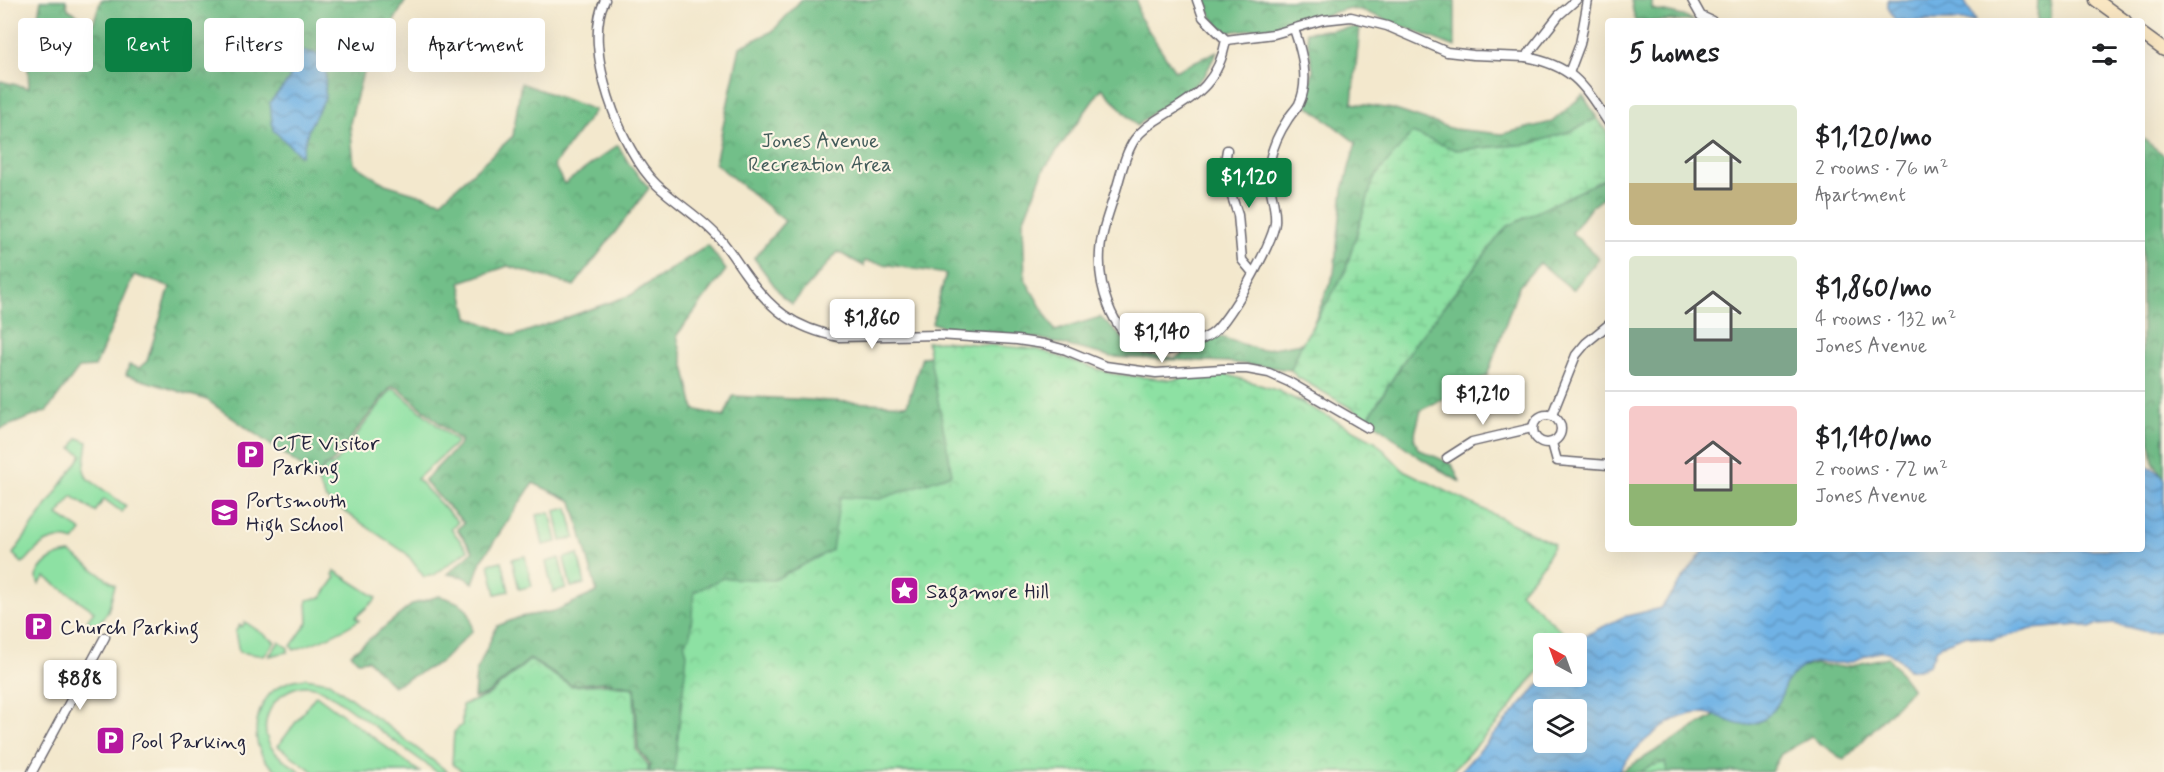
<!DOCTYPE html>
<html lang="en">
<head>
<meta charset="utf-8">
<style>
	:root { --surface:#fff; --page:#f2f2f2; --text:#202124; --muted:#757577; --line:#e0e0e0; --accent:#0b8043 }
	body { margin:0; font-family:Mynerve,sans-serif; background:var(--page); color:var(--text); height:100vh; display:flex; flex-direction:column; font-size:22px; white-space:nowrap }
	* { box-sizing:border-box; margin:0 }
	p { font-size:20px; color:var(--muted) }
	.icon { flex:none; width:33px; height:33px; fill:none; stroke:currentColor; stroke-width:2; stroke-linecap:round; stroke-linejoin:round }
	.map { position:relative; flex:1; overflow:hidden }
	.panel { position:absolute; left:1605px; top:18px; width:540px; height:534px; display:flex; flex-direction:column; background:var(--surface); border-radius:6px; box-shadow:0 6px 24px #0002 }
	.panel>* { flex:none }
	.guide { position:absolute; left:18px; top:18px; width:570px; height:54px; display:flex; gap:12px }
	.needle { width:39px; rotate:319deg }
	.tools { position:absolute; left:1533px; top:633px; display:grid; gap:12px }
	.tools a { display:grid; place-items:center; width:54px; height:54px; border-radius:6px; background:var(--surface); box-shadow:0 6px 24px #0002; font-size:30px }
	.price { position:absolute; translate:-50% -51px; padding:0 14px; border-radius:6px; background:#fff; color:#222; font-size:20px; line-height:39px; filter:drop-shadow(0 2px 3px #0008) }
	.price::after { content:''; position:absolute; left:50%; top:36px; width:18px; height:14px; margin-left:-9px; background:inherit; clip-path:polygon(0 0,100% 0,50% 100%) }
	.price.current { background:var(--accent); color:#fff }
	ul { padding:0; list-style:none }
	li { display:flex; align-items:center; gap:18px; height:150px; padding:0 24px }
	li+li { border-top:2px solid var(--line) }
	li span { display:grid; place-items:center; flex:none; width:168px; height:120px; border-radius:6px; color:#555 }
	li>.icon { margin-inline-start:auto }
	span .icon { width:72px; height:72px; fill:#fffc; stroke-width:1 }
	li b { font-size:26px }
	h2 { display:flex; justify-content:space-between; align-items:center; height:72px; padding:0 24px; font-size:26px }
	.pill { padding:0 21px; border-radius:6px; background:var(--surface); box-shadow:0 6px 24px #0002; font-size:21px; line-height:54px }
	.pill.current { background:var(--accent); color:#fff }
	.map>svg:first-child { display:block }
	.grass { fill:#8de1a3; stroke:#58826f; stroke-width:1.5 }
	.forest { fill:url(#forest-crowns); stroke:#4a7062; stroke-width:1.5 }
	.wetland { fill:url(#wetland-marsh); stroke:#58826f; stroke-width:1.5 }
	.park { fill:url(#park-crowns); stroke:#58826f; stroke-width:1.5 }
	.water { fill:url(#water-waves); stroke:#496a90; stroke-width:1.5; fill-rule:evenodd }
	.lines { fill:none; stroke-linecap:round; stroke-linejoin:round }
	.street-casing { stroke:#6b676e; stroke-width:11 }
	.secondary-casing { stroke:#6b676e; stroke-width:15 }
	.street { stroke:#fff; stroke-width:8 }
	.secondary { stroke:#fae7c3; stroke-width:12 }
	.labels { text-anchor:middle; stroke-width:4.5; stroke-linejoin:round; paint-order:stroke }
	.park-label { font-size:21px; fill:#425b5a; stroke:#fcf5e5 }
	.poi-label { font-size:21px; fill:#22223b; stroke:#fcf5e5; text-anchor:start }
</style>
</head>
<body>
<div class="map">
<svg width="2164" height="772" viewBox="0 0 2164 772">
	<defs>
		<pattern id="forest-crowns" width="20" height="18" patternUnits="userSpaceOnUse" patternTransform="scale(1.5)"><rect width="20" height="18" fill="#72bf89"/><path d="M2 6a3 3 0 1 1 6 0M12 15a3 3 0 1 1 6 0" fill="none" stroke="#5d9b71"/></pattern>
		<pattern id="wetland-marsh" width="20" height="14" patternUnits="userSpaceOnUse" patternTransform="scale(1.5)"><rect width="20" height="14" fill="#8de1a3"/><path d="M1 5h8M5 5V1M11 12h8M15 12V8" fill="none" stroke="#79c18d"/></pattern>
		<pattern id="park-crowns" width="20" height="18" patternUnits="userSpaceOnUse" patternTransform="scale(1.5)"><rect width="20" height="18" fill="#8de1a3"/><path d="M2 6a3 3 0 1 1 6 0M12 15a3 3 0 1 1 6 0" fill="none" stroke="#79c18d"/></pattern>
		<pattern id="water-waves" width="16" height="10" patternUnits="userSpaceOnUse" patternTransform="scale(1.5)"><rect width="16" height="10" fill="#70b2e5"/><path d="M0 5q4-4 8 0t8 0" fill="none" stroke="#5c90bb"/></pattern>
	</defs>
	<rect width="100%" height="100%" fill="#fcf5e5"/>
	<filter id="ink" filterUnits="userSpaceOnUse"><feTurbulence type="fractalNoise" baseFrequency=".0167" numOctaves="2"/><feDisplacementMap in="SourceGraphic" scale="12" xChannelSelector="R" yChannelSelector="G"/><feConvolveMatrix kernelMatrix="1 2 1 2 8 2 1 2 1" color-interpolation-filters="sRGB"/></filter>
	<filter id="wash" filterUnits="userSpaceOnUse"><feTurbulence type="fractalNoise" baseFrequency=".008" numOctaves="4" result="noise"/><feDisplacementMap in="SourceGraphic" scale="24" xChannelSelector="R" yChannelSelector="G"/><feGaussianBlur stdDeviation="1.35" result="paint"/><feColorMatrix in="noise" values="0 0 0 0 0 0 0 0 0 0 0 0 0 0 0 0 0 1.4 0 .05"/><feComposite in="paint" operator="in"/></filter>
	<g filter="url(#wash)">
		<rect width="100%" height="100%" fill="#f3e8cd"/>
		<g class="grass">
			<polygon points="395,389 457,442 417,479 458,522 451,529 468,550 434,575 424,577 407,554 326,499 318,482 325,467 333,465 391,390"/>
			<path d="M 78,438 L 88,442 L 84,470 L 87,478 L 126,506 L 122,512 L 104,499 L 95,512 L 72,496 L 58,515 L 82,531 L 74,541 C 59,535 43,541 33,553 C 28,557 28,561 22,563 L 13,554 L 82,455 L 72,448 Z"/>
			<polygon points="568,508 575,538 561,541 555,511"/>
			<polygon points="550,512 557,542 543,545 537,515"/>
			<path d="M 71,553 L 115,585 L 108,611 L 97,627 L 87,620 L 94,611 L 45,577 L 39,584 L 36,577 C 41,562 56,554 71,553 Z"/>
			<polygon points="578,554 585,584 571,587 564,558"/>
			<polygon points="525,556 532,586 519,589 512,559"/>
			<polygon points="559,558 566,588 553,592 546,562"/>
			<polygon points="502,561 509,591 496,594 489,564"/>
			<path d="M 335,571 L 376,597 L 375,600 L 356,617 L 359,620 C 338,634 318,642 294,650 L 291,646 L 308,622 L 307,600 L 322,597 L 336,577 L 333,575 Z"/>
			<polygon points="245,622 275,642 264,656 239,652 235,632 240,625 242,627"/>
			<polygon points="279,642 288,648 288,652 269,656"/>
			<path d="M 305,678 L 329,682 L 448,772 L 437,772 L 338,700 C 329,694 320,687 309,686 C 276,684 251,726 275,752 C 282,760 293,766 302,772 C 295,772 284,772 278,771 C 248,755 251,710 274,690 C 284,682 293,680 305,678 Z"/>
			<polygon points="316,695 420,772 314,772 278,746"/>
		</g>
		<g class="forest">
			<polygon points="41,0 66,0 68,9 93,24 101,0 406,0 362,76 350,123 354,164 385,184 441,201 513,136 521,83 595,110 554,165 564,184 618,145 629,164 649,188 574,286 508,266 460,282 468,317 514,336 631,295 708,245 726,270 677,335 694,409 724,417 733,396 907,405 922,357 1002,349 1163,387 1238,385 1304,401 1314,458 916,772 649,772 650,764 638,749 635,687 604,682 571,685 530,659 486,695 474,698 476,672 497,626 520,617 555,611 597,592 572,501 533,483 481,561 473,583 464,577 448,574 473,551 457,529 464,523 424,481 460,444 460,441 397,387 391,387 331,463 324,466 319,475 305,469 207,400 126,375 129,365 139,368 147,361 170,287 134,275 95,367 79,368 47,411 0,429 0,81 29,88 28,67"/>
			<polygon points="801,0 1137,0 1139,16 1175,71 1217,51 1205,75 1189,90 1153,112 1137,126 1102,88 1044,169 1023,221 1025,279 1055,331 1100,317 1140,354 1175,358 1218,336 1260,350 1302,343 1291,370 1227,362 1112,357 1041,339 976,330 953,330 932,323 946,274 865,261 864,266 838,252 792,304 782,296 754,258 785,221 715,163 740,47 773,31"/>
			<polygon points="1201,0 1455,0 1455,47 1361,10 1345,9 1292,25 1227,32 1219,27"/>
			<polygon points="1631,0 1652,0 1652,9 1687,17 1693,21 1635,21"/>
			<polygon points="2038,0 2051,0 2051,21 2037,21"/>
			<polygon points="1360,27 1352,103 1392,109 1453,129 1502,134 1552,122 1583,95 1597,118 1574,130 1531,144 1455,150 1374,178 1344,275 1310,332 1334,273 1343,190 1356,143 1306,104 1313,70 1306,32"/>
			<polygon points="2142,138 2164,155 2164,480 2153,461 2149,435 2142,409"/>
			<polygon points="1608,177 1608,194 1591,207 1572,233 1599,258 1573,290 1540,263 1519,286 1487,376 1421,410 1414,437 1418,449 1452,464 1460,482 1417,456 1368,418 1413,346 1506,227"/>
			<path d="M 439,596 C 461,602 472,606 472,631 L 441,662 L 393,686 L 368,660 L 358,661 L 351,654 L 413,604 Z"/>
			<polygon points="1888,657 1912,689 1844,760 1811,737 1781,754 1771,772 1620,772 1697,726 1798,669 1815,664 1843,667"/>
		</g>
		<polygon class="wetland" points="1597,118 1608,134 1608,177 1506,227 1413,346 1368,418 1297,377 1291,370 1302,343 1344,275 1374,178 1412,133 1456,150 1531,144 1574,130"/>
		<g class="park">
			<polygon points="941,341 1036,349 1113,374 1171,380 1219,372 1279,391 1375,441 1403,470 1554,544 1543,565 1520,592 1573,642 1570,643 1544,644 1543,667 1527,684 1506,714 1451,772 674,772 687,654 684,642 690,637 694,592 723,578 774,580 832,550 840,497 880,499 952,474 927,342"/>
			<polygon points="530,660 571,686 605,684 634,688 636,750 648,765 648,772 463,772 452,764 454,732 462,725 462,705 487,696"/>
			<polygon points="1665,762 1667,772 1641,772 1648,767"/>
		</g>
		<g class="water">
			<polygon points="1888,0 1964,0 1975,21 1895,21 1888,7"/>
			<polygon points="302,51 315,53 326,62 325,98 309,128 301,156 273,130 270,102 288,81"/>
			<path d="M 2142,466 L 2153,468 L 2164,478 L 2164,631 L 2148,632 L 2115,624 L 2097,625 L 2090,628 L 2079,625 L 2032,629 L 1993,640 L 1967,635 L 1943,644 L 1936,650 L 1929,665 L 1919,670 L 1908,669 C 1902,663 1896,654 1887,652 C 1872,650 1858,662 1843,663 C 1829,664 1816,658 1803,667 C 1797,671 1787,680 1784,687 C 1782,691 1783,696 1780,700 C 1777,706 1768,717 1762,720 C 1737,732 1732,719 1710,714 C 1676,707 1636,745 1618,772 L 1460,772 L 1546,677 L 1576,676 L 1575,643 L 1580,638 L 1623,617 L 1661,608 L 1705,549 L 2142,549 ZM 1544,710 L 1576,710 L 1576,742 L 1544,742 Z"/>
		</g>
	</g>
	<g filter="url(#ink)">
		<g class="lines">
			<defs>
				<g id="street">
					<path d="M 605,0 C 581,47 621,151 657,185 C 677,204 702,218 720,239 C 729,249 736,261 744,272 C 770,309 793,328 839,337 L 938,335 L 1017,340 L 1044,344 L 1066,350 L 1105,366 L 1156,373 L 1222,369 L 1247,369 L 1269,373 L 1289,382 L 1368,428"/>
					<polyline points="1197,0 1203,17 1226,40 1274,34 1323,20 1351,17 1387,26 1447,52 1473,55 1526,57 1559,15 1576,0"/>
					<polyline points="1692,0 1701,16 1712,21"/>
					<path d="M 1226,40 C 1219,80 1199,95 1166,114 C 1154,121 1143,128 1135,139 C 1125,153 1121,174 1116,190 C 1110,210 1101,231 1100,252 C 1098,284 1110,331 1142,346 C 1165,356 1189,347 1210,335 C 1227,326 1273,243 1275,223 C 1277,202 1265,185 1270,160 C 1273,146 1280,131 1288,119 C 1291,114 1296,109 1299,104 C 1310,81 1302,52 1294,29"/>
					<path d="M 1526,57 C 1573,66 1583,84 1608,122"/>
					<polyline points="1569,73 1580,44 1588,0"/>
					<polyline points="1227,150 1224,168 1226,179 1238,215 1242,260 1253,273"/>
					<circle cx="1547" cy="429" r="14"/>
					<polyline points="1552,415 1576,355 1586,343 1608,325"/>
					<polyline points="1552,443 1557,461 1608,465"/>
					<polyline points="1447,458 1472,442 1532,428"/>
					<polyline points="32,772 105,637"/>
				</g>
				<g id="secondary">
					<polyline points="2096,0 2125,21"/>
					<polyline points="2142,34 2164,50"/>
				</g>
			</defs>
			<use href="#street" class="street-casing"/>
			<use href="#secondary" class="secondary-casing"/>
			<use href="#street" class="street"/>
			<use href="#secondary" class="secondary"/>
		</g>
	</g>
	<defs>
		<symbol id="parking-square" viewBox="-11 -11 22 22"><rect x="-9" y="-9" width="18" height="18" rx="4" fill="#b5179e" stroke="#fcf5e5"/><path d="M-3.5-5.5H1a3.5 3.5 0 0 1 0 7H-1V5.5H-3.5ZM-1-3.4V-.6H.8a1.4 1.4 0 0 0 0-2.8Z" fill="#fff"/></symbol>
		<symbol id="school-square" viewBox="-11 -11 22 22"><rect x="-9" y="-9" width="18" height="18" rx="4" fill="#b5179e" stroke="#fcf5e5"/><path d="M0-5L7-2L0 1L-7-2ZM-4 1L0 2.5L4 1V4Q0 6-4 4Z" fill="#fff"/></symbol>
		<symbol id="sight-square" viewBox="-11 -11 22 22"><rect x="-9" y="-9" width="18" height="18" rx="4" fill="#b5179e" stroke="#fcf5e5"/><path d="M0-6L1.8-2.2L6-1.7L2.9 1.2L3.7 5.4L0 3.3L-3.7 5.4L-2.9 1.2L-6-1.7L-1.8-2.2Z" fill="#fff"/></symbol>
	</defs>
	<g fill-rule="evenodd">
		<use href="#parking-square" x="234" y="438" width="33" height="33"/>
		<use href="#school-square" x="208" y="496" width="33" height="33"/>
		<use href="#sight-square" x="888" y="574" width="33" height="33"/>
		<use href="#parking-square" x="22" y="610" width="33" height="33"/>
		<use href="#parking-square" x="94" y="724" width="33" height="33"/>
	</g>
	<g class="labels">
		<g class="park-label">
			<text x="820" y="147">Jones Avenue<tspan x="820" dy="24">Recreation Area</tspan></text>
		</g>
		<g class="poi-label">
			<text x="272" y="450">CTE Visitor<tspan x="272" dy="24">Parking</tspan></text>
			<text x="246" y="507">Portsmouth<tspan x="246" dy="24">High School</tspan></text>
			<text x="926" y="598">Sagamore Hill</text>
			<text x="60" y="634">Church Parking</text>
			<text x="131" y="748">Pool Parking</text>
		</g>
	</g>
</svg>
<div class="tools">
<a><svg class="needle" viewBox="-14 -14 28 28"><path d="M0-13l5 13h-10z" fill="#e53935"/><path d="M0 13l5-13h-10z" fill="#757577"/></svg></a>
<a><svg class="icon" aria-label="layers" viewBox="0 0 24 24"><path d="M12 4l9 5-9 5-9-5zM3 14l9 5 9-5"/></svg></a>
</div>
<b class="price current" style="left:1249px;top:209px">$1,120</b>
<b class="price" style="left:872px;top:350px">$1,860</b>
<b class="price" style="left:1162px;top:364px">$1,140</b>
<b class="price" style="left:1483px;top:426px">$1,210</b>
<b class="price" style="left:80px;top:711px">$888</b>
<div class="guide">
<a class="pill">Buy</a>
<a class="pill current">Rent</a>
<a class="pill">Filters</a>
<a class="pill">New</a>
<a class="pill">Apartment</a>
</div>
<section class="panel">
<h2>5 homes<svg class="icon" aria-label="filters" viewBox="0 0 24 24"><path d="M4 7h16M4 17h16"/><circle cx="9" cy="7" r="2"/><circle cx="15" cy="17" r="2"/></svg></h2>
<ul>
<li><span style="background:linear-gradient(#dfe7d0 65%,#c2b280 0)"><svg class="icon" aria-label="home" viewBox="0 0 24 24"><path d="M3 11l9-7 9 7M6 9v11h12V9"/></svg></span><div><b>$1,120/mo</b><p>2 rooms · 76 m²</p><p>Apartment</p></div></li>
<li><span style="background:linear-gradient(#dfe7d0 60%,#7fa58c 0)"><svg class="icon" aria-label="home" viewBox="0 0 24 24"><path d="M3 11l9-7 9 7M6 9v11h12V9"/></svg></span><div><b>$1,860/mo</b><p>4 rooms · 132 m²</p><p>Jones Avenue</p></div></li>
<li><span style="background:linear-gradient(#f6c9c9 65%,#8fb573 0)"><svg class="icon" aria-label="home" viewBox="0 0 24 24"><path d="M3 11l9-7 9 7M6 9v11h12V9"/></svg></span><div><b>$1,140/mo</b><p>2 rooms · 72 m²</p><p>Jones Avenue</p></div></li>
</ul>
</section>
</div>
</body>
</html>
